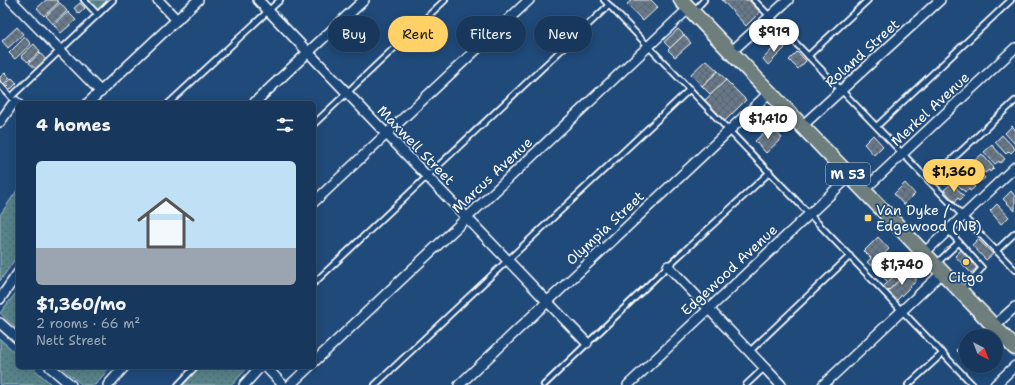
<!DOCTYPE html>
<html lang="en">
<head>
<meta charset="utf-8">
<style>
	:root { --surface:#17385c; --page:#203f62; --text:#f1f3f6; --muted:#9eacbb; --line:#365272; --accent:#ffd166 }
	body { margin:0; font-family:"Shantell Sans",sans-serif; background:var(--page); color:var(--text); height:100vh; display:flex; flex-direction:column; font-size:15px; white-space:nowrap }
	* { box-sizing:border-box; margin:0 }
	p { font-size:13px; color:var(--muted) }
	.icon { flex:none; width:22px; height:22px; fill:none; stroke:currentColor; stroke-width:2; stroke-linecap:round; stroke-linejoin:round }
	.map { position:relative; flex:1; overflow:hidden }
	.drawer { position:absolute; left:16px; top:101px; width:300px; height:268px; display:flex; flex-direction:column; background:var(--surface); border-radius:6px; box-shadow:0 2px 10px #0003,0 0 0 1px var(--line) }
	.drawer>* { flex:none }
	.hud { position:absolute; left:328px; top:16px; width:380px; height:36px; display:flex; gap:8px }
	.needle { width:26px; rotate:138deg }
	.tools { position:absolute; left:959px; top:329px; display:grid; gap:8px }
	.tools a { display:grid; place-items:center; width:44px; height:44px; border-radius:50%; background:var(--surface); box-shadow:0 2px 10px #0003,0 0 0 1px var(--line); font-size:20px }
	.price { position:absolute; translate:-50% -34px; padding:0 9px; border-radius:14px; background:#fff; color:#222; font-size:13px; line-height:26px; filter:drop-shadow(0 1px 2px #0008) }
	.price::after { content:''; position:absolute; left:50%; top:24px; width:12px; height:9px; margin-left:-6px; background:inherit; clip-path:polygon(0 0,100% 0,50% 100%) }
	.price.current { background:var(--accent); color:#111 }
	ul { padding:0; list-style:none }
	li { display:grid; align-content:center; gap:8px; height:212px; padding:0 20px }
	li span { display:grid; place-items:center; height:124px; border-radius:6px; color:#555 }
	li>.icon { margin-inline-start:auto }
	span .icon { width:72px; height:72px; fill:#fffc; stroke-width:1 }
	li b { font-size:17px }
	h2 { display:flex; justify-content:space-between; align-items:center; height:48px; padding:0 20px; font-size:17px }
	.tag { padding:0 14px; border-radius:18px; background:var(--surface); box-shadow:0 2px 10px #0003,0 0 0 1px var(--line); font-size:14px; line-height:36px }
	.tag.current { background:var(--accent); color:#111 }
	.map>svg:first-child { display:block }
	.grass { fill:url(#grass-dots); stroke:#aac0c4 }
	.building { fill:url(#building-cross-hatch); stroke:#fff }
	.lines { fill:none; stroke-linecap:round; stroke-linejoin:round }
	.lane-casing { stroke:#fff; stroke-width:8 }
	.street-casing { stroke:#fff; stroke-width:12 }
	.primary-casing { stroke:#fff; stroke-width:17 }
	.lane { stroke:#1f4a7a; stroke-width:4.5 }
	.street { stroke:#1f4a7a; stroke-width:9 }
	.primary { stroke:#6d7e7c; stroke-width:14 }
	.poi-dot { fill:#ffd166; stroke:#1f4a7a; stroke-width:1.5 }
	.labels { text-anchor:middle; stroke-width:3.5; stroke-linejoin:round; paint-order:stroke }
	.shield { fill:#1f4a7a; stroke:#bcc9d7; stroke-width:1 }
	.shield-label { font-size:13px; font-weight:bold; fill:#fff }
	.street-label { font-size:14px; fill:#fff; stroke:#1f4a7a }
	.poi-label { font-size:14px; fill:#fff; stroke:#1f4a7a; text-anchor:start }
</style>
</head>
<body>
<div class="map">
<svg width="1015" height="385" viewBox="0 0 1015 385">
	<defs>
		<pattern id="grass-dots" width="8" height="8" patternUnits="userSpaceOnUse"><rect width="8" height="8" fill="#56828a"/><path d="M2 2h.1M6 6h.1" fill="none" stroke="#526a6e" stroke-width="1.8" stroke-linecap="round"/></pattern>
		<pattern id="building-cross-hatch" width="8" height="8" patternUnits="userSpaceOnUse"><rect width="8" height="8" fill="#687888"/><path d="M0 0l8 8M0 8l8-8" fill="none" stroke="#5a626a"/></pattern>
	</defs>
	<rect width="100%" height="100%" fill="#1f4a7a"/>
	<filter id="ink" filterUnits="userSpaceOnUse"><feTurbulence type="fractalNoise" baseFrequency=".025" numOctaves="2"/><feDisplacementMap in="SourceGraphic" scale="8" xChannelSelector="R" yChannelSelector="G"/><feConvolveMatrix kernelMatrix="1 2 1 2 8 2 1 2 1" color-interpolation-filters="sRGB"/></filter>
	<g filter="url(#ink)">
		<g class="grass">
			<polygon points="88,0 109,0 98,10"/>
			<polygon points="18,189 18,255 0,281 0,215"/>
			<polygon points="18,290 18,330 0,313"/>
			<polygon points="0,339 18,355 18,367 32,367 52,385 0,385"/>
			<polygon points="61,367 110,367 95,385 82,385"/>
			<polygon points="198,367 248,367 232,385 182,385"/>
		</g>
		<g class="building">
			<polygon points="46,0 56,0 59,2 44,16 37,8"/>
			<polygon points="632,0 651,0 658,7 643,21 627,4"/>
			<polygon points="722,0 749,0 760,12 746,26"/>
			<polygon points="60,3 67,11 53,24 46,16"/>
			<polygon points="80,3 85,8 79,14 74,8"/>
			<polygon points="68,12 76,20 61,33 54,25"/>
			<polygon points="17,27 23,34 8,48 2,41"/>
			<polygon points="678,29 684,35 670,48 664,42"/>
			<polygon points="684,35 691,43 675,57 668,50"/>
			<polygon points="25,37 31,44 15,59 9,53"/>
			<polygon points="779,42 785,48 768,65 763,59"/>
			<polygon points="34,44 40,51 28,62 21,56"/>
			<polygon points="797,52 806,61 798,69 789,60"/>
			<polygon points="40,53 46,60 36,69 29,63"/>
			<polygon points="706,60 718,71 702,86 691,74"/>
			<polygon points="718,71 726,80 711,95 702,86"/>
			<polygon points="5,73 10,78 4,84 0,80 0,77"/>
			<polygon points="12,78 17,83 11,89 6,84"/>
			<polygon points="726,80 746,100 724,122 704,101"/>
			<polygon points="771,126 782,138 766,153 755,141"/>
			<polygon points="1012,126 1015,129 1015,144 1005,133"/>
			<polygon points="873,135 883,146 874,155 864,144"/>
			<polygon points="1002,135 1015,149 1011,153 1009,151 1006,154 995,142"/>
			<polygon points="992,145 1005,159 1000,163 999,161 995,164 984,152"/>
			<polygon points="982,154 994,168 990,172 989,170 985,173 974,161"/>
			<polygon points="972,164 985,178 981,181 979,180 976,183 965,171"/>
			<polygon points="962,174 975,187 970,191 969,189 965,192 954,181"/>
			<polygon points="905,183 915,194 904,205 894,194"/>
			<polygon points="952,183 964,196 960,200 958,198 955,202 944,190"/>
			<polygon points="1011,191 1015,196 1015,211 1003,199"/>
			<polygon points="997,204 1009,217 1001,224 990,211"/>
			<polygon points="878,237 889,249 871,266 867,262 871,258 864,251"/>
			<polygon points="978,239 993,254 986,260 972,245"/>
			<polygon points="962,249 978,267 971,273 955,256"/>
			<polygon points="900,261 905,265 888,282 883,277 892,268 894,271 897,269 894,266"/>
			<polygon points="905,265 910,270 887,292 883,287"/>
			<polygon points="910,270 916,277 916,281 896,301 887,292"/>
			<polygon points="966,340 966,350 961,355 956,350"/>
		</g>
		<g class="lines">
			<defs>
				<g id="lane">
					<polyline points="84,0 97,14"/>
					<polyline points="604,0 973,385"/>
					<polyline points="754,0 1015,270"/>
					<polyline points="694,11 704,0"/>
					<polyline points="808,56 868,0"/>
					<polyline points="0,85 12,98"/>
					<polyline points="11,97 113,0"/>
					<polyline points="169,103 280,0"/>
					<polyline points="314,124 445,0"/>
					<polyline points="877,126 1011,0"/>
					<polyline points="929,181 1015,101"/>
					<polyline points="948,230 982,268 962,291"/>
					<polyline points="996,251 1015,233"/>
					<polyline points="936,264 959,242"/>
					<polyline points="314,283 609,5"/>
					<polyline points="749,352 850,256"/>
					<polyline points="178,385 195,367"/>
					<polyline points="375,385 690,89"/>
					<polyline points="544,385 668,266 770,172"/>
					<polyline points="746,385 764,368"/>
					<polyline points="908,385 943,353"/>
				</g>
				<g id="street">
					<polyline points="11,0 101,92"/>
					<polyline points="158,0 177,20"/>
					<polyline points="258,0 587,343"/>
					<polyline points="731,52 788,0"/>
					<polyline points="88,103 198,0"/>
					<polyline points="254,103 364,0"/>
					<polyline points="0,122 12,105 16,102 18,104"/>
					<polyline points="802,126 940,0"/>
					<polyline points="864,190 1015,48"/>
					<polyline points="314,202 529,0"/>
					<polyline points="924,253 1015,167"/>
					<polyline points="668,266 781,385"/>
					<polyline points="0,299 18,273"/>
					<polyline points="0,323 18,339"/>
					<polyline points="994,326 1015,307"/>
					<polyline points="314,362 689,8"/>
					<polyline points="50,367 71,385"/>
					<polyline points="266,367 283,385"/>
					<polyline points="108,385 124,367"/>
					<polyline points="244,385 260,367"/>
					<polyline points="290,385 309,367"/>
					<polyline points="459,385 770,92"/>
					<polyline points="628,385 850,176"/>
					<polyline points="823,385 942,273"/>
					<polyline points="995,385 1015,366"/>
				</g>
				<polyline id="primary" points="681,0 1015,348"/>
			</defs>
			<use href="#lane" class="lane-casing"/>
			<use href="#street" class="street-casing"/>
			<use href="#primary" class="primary-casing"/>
			<use href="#lane" class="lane"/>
			<use href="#street" class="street"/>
			<use href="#primary" class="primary"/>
		</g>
	</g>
	<g class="poi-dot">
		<rect x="864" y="214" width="8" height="8" rx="2"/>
		<circle cx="966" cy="262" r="4"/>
	</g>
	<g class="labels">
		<rect class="shield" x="826" y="163" width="44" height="22" rx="3"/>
		<g class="shield-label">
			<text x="848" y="179">M 53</text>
		</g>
		<g class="street-label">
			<text transform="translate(862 53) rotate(-42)" y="5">Roland Street</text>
			<text transform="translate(930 109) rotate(-43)" y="5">Merkel Avenue</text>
			<text transform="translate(416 145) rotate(46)" y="5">Maxwell Street</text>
			<text transform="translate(492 175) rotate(-43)" y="5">Marcus Avenue</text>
			<text transform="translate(605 228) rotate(-43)" y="5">Olympia Street</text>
			<text transform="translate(729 270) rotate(-43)" y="5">Edgewood Avenue</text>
		</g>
		<g class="poi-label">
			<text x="876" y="215">Van Dyke /<tspan x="876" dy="16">Edgewood (NB)</tspan></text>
			<text x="966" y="282" text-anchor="middle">Citgo</text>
		</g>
	</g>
</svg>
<div class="tools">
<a><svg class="needle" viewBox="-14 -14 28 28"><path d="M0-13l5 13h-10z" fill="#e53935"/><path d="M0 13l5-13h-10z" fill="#9eacbb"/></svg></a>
</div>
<b class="price" style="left:774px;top:53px">$919</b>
<b class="price" style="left:768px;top:140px">$1,410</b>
<b class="price current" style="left:954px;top:193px">$1,360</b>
<b class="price" style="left:902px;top:286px">$1,740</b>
<div class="hud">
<a class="tag">Buy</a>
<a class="tag current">Rent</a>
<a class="tag">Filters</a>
<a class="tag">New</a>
</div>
<section class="drawer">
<h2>4 homes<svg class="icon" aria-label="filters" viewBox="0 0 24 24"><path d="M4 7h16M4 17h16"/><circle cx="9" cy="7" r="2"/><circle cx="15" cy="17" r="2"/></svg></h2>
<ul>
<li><span style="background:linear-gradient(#bfe0f5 70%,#9aa5b1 0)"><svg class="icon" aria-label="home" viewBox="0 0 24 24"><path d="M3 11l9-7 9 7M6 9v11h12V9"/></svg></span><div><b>$1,360/mo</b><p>2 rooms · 66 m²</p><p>Nett Street</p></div></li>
</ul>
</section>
</div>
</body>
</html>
